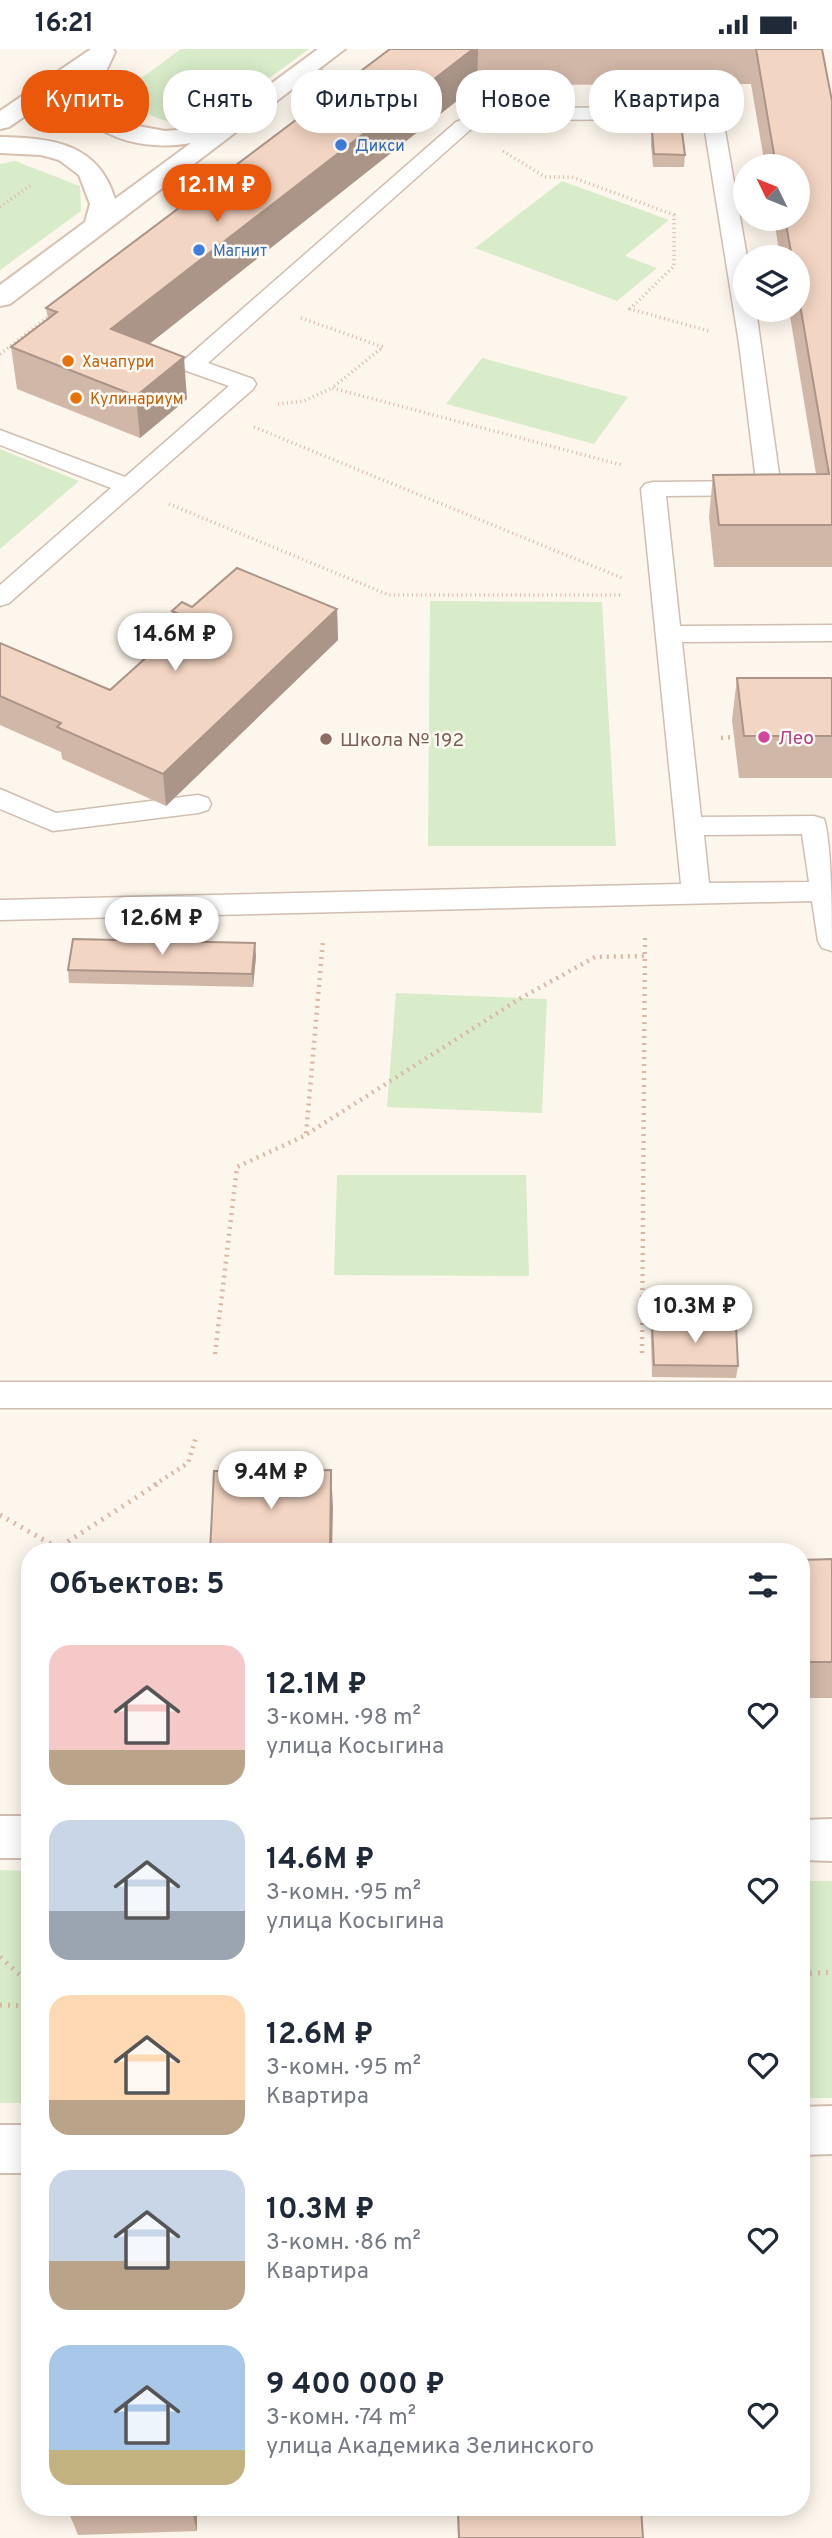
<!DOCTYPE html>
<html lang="ru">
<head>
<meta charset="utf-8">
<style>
	:root { --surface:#fff; --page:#f6f6f7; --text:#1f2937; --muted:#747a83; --accent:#ea580c }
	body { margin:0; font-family:Overpass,sans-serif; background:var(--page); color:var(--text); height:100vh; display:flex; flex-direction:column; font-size:26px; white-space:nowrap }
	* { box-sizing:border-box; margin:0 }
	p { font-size:23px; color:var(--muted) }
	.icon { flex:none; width:38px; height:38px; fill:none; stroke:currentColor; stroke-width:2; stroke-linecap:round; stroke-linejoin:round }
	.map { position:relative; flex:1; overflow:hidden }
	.sheet { position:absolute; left:21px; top:1494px; width:789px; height:973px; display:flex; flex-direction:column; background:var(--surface); border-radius:28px; box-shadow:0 4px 18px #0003 }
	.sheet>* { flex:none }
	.banner { position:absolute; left:21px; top:21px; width:791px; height:63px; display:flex; gap:14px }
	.needle { width:46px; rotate:313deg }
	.fabs { position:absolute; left:733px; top:105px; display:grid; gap:14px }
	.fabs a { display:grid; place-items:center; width:77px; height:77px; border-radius:50%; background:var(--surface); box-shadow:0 4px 18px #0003; font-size:35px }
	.price { position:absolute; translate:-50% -60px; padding:0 16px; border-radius:24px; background:#fff; color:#222; font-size:23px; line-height:46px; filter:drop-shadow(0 2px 4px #0008) }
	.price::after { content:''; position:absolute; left:50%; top:42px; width:21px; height:16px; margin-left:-10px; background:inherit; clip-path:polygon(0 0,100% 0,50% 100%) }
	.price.active { background:var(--accent); color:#fff }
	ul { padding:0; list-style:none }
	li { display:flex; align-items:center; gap:21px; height:175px; padding:0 28px }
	li span { display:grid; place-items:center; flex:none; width:196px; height:140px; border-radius:21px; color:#555 }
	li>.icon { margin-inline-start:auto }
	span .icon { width:84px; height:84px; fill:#fffc; stroke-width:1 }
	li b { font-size:30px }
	h2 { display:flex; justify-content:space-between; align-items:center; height:84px; padding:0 28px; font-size:30px }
	.pill { padding:0 24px; border-radius:28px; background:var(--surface); box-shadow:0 4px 18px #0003; font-size:24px; line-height:63px }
	.pill.active { background:var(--accent); color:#fff }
	.status { display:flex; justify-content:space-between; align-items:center; height:49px; padding:0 35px; background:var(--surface); direction:ltr }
	.status svg { height:19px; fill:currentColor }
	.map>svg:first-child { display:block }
	.green { fill:#d8ecc9 }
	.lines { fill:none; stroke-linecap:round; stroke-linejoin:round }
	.lane-casing { stroke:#d1beb0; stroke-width:3 }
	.street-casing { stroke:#d1beb0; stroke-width:4 }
	.secondary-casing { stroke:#d6c0b0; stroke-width:4 }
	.path-far2 { stroke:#d9b8a5; stroke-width:3.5; stroke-dasharray:1 3.5; stroke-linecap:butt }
	.path-far1 { stroke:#d9b8a5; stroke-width:4.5; stroke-dasharray:2 5; stroke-linecap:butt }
	.path { stroke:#d9b8a5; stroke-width:5; stroke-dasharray:2 6; stroke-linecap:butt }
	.lane { fill:#fff; fill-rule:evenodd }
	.street { fill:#fff; fill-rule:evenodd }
	.secondary { fill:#fff; fill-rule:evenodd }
	.wall { fill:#d1b7a8 }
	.shaded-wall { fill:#aa9588 }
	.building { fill:#f3d5c3; stroke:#aa9588; stroke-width:2 }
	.shop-dot { fill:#3f7fe0; stroke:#fffaf3; stroke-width:2.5 }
	.food-dot { fill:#e8710a; stroke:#fffaf3; stroke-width:2.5 }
	.hotel-dot { fill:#d1479c; stroke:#fffaf3; stroke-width:2.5 }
	.education-dot { fill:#8d6e63; stroke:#fffaf3; stroke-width:2.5 }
	.labels { text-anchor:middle; stroke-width:5; stroke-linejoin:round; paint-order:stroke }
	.far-shop-label { font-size:16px; fill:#366cbe; stroke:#fffaf3; text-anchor:start }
	.far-food-label { font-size:16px; fill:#c56008; stroke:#fffaf3; text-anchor:start }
	.hotel-label { font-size:19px; fill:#b23c85; stroke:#fffaf3; text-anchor:start }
	.education-label { font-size:19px; fill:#785e54; stroke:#fffaf3; text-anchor:start }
</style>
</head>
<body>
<div class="status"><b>16:21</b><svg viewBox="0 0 49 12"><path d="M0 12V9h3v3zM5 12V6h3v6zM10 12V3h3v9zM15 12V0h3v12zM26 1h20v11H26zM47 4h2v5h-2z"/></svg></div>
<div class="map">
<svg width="832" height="2489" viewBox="0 0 832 2489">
	<rect width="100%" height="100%" fill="#fdf6ec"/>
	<g class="green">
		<polygon points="181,0 309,0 208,74 177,76 152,67 133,56 125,41"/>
		<polygon points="15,112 80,137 81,162 0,221 0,115"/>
		<polygon points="562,132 669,171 625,207 657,219 617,252 475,199"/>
		<polygon points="482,309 628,348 594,395 446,355"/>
		<polygon points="0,400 79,432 0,500"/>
		<polygon points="430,552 602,553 616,797 428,797"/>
		<polygon points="396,944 547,950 542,1064 387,1058"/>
		<polygon points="337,1126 526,1126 529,1227 334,1226"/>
		<polygon points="0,1821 30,1822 30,2054 0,2054"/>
		<rect x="802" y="1832" width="30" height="217"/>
	</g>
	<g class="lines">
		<defs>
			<g id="lane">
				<polygon points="304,16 388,44 391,48 388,52 381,54 297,26 294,22 297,18"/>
				<path d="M 712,58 L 719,60 L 722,64 L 747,208 L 746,261 L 756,261 L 781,439 L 777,444 L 769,446 L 666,447 L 680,577 L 832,576 L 832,592 L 682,593 L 701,768 L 814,767 L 824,770 C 832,794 832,871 832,902 L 822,899 L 818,892 L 812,852 L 0,871 L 0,851 L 681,835 L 641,440 L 645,435 L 653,433 L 756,432 L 739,294 L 703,70 L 497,71 L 470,81 L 208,314 L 253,330 L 256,335 L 253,340 L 9,554 L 0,557 L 0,536 L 111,439 L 0,396 L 0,381 L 125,428 L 229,337 L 184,321 L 181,316 L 184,311 L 456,73 L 494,59 ZM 802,785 L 809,833 L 709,834 L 704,786 Z"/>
				<polygon points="0,740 56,764 198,746 208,749 211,755 208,761 198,764 53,782 0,760"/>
				<rect x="0" y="1333" width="832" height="26"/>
			</g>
			<g id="street">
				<rect x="0" y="1767" width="30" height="42"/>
				<polygon points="832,1770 832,1812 802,1811 802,1771"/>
				<polygon points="832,2057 832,2105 802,2106 802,2058"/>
				<rect x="0" y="2076" width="30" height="48"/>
			</g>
			<path id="secondary" d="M 91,0 L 113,0 L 115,3 L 100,35 L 101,50 L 106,60 L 127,75 L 165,82 L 190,80 L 222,71 L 318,0 L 345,0 L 10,255 L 0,257 L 0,236 L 85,173 L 90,155 L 79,126 L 59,111 L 41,106 L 0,104 L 0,88 C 52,89 98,94 115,150 L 191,94 C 147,103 73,89 76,32 L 9,78 L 0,80 L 0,62 Z"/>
		</defs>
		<use href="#lane" class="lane-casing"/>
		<use href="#street" class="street-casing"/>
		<use href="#secondary" class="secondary-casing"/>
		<g class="path-far2">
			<polyline points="503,102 545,128 572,128 674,166 674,217 630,260 709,282"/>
			<polyline points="0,158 31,136"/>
			<polyline points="301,269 383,298 332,339 622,416"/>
			<polyline points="0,305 52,265"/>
			<polyline points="278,355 304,352 332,339"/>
			<polyline points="254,378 622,529"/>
			<polyline points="169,455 389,546 621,546"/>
		</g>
		<g class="path-far1">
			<polyline points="721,689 734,688"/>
			<polyline points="307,1085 521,949 595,908 645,907"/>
			<polyline points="642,1304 645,886"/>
			<polyline points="215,1305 237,1118 306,1086 323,891"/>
			<polyline points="154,1436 188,1414 196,1388"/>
		</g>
		<g class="path">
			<polyline points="0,1466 58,1499"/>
			<polyline points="57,1503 58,1499 157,1435"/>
			<polyline points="0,1908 30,1935"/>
			<polyline points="802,1925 832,1923"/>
			<polyline points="0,1956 30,1957"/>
		</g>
		<use href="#lane" class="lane"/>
		<use href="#street" class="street"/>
		<use href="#secondary" class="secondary"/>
	</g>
	<g class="wall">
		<polygon points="390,0 822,0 832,52 832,518 714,518 709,468 713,426 816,425 789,261 798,261 798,208 780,208 774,170 798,170 798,117 765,117 751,35 477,36 149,295 187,350 140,389 17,340 11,298 48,270 46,259"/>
		<polygon points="652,83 685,106 684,118 653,118 651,96"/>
		<polygon points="192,558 337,560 338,591 166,757 62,710 61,703 0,676 0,594 110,641 174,583 172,562"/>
		<polygon points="737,629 832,629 832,729 739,729 732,671"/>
		<polygon points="256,907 253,938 69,934 68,921"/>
		<polygon points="652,1276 738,1317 736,1329 652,1328 651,1288"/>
		<polygon points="832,1510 832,1649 802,1649 802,1511"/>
		<polygon points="30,2327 30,2435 24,2422"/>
		<polygon points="69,2459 211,2459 197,2459 197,2482 78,2486 69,2464"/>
		<polygon points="457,2459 641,2459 643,2489 458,2489"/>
	</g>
	<g class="shaded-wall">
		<polygon points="473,0 478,0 477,36 115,322 111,280"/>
		<polygon points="184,308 187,350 140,389 136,347"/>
		<polygon points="337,560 338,591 166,757 163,725"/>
		<polygon points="255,894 256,907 253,938 252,925"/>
		<polygon points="331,1421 333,1459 332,1503 330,1503"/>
		<polygon points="191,2459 197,2459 197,2482 191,2460"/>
	</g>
	<g class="building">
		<polygon points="390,0 473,0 111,280 184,308 136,347 11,298 57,263 46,259"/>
		<polygon points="756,0 822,0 832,52 832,476 719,476 713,426 829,425 798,244 798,208 792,208 785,170 798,170 798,117 776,117"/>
		<polygon points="652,83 682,83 685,106 654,105"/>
		<polygon points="237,519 337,560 163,725 57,678 61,674 0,647 0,594 110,641 189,570 172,562 182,553 192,558"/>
		<polygon points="737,629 832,629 832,687 744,687"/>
		<polygon points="73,890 255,894 252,925 68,921"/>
		<polygon points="652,1276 736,1277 738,1317 654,1316"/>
		<polygon points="331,1421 330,1503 210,1503 214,1422"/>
		<polygon points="832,1510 832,1613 802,1613 802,1511"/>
		<polygon points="30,2327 30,2422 24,2422"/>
		<polygon points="69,2459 191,2459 191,2460 69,2464"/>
		<polygon points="458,2459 641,2459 643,2489 459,2489"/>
	</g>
	<g class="shop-dot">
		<circle cx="341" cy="96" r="7"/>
		<circle cx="199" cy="201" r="7"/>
	</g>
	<g class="food-dot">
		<circle cx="68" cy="312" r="7"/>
		<circle cx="76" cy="349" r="7"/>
	</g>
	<circle class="hotel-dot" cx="764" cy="688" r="7"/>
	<circle class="education-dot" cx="326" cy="690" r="7"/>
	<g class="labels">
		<g class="far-shop-label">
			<text x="355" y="102">Дикси</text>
			<text x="213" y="207">Магнит</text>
		</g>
		<g class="far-food-label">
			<text x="82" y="318">Хачапури</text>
			<text x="90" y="355">Кулинариум</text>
		</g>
		<g class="hotel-label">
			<text x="778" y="695">Лео</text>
		</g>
		<g class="education-label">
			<text x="340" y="697">Школа № 192</text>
		</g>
	</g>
</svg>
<div class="fabs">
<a><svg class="needle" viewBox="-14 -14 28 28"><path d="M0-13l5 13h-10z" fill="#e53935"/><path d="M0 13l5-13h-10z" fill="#747a83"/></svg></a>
<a><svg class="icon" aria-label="layers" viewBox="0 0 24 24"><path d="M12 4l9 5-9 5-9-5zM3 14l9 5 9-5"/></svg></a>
</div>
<b class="price active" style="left:217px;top:175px">12.1M ₽</b>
<b class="price" style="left:175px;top:624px">14.6M ₽</b>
<b class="price" style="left:162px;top:908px">12.6M ₽</b>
<b class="price" style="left:695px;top:1296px">10.3M ₽</b>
<b class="price" style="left:271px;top:1462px">9.4M ₽</b>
<div class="banner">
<a class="pill active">Купить</a>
<a class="pill">Снять</a>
<a class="pill">Фильтры</a>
<a class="pill">Новое</a>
<a class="pill">Квартира</a>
</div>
<section class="sheet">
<h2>Объектов: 5<svg class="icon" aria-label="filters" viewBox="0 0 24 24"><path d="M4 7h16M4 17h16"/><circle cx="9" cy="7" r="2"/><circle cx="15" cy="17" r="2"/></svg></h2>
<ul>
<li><span style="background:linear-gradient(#f6c9c9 75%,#b9a48a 0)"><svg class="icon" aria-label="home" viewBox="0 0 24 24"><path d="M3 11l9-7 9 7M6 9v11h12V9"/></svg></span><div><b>12.1M ₽</b><p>3-комн. · 98 m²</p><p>улица Косыгина</p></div><svg class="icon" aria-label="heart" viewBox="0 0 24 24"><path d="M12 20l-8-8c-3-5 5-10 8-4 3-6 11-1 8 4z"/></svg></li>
<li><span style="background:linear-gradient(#c9d6e8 65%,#9aa5b1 0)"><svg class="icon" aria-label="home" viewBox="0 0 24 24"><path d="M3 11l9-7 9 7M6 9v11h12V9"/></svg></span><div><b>14.6M ₽</b><p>3-комн. · 95 m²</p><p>улица Косыгина</p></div><svg class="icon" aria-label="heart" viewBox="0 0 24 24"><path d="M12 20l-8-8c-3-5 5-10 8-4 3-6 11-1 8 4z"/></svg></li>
<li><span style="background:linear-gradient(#ffd9b3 75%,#b9a48a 0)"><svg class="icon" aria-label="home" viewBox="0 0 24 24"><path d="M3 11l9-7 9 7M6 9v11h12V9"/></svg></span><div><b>12.6M ₽</b><p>3-комн. · 95 m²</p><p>Квартира</p></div><svg class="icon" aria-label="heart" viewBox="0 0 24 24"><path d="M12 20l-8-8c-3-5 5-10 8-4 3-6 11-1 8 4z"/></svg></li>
<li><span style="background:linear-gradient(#c9d6e8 65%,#b9a48a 0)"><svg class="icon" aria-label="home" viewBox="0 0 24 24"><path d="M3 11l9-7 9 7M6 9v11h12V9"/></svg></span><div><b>10.3M ₽</b><p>3-комн. · 86 m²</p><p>Квартира</p></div><svg class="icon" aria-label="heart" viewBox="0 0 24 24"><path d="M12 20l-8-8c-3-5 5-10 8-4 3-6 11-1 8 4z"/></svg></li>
<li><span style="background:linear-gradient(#a9c7e8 75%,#c2b280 0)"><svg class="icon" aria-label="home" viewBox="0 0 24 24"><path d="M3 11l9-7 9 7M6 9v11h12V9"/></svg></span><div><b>9 400 000 ₽</b><p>3-комн. · 74 m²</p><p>улица Академика Зелинского</p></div><svg class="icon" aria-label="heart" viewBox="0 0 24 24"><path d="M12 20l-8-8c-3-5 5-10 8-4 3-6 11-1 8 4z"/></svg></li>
</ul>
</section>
</div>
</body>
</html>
